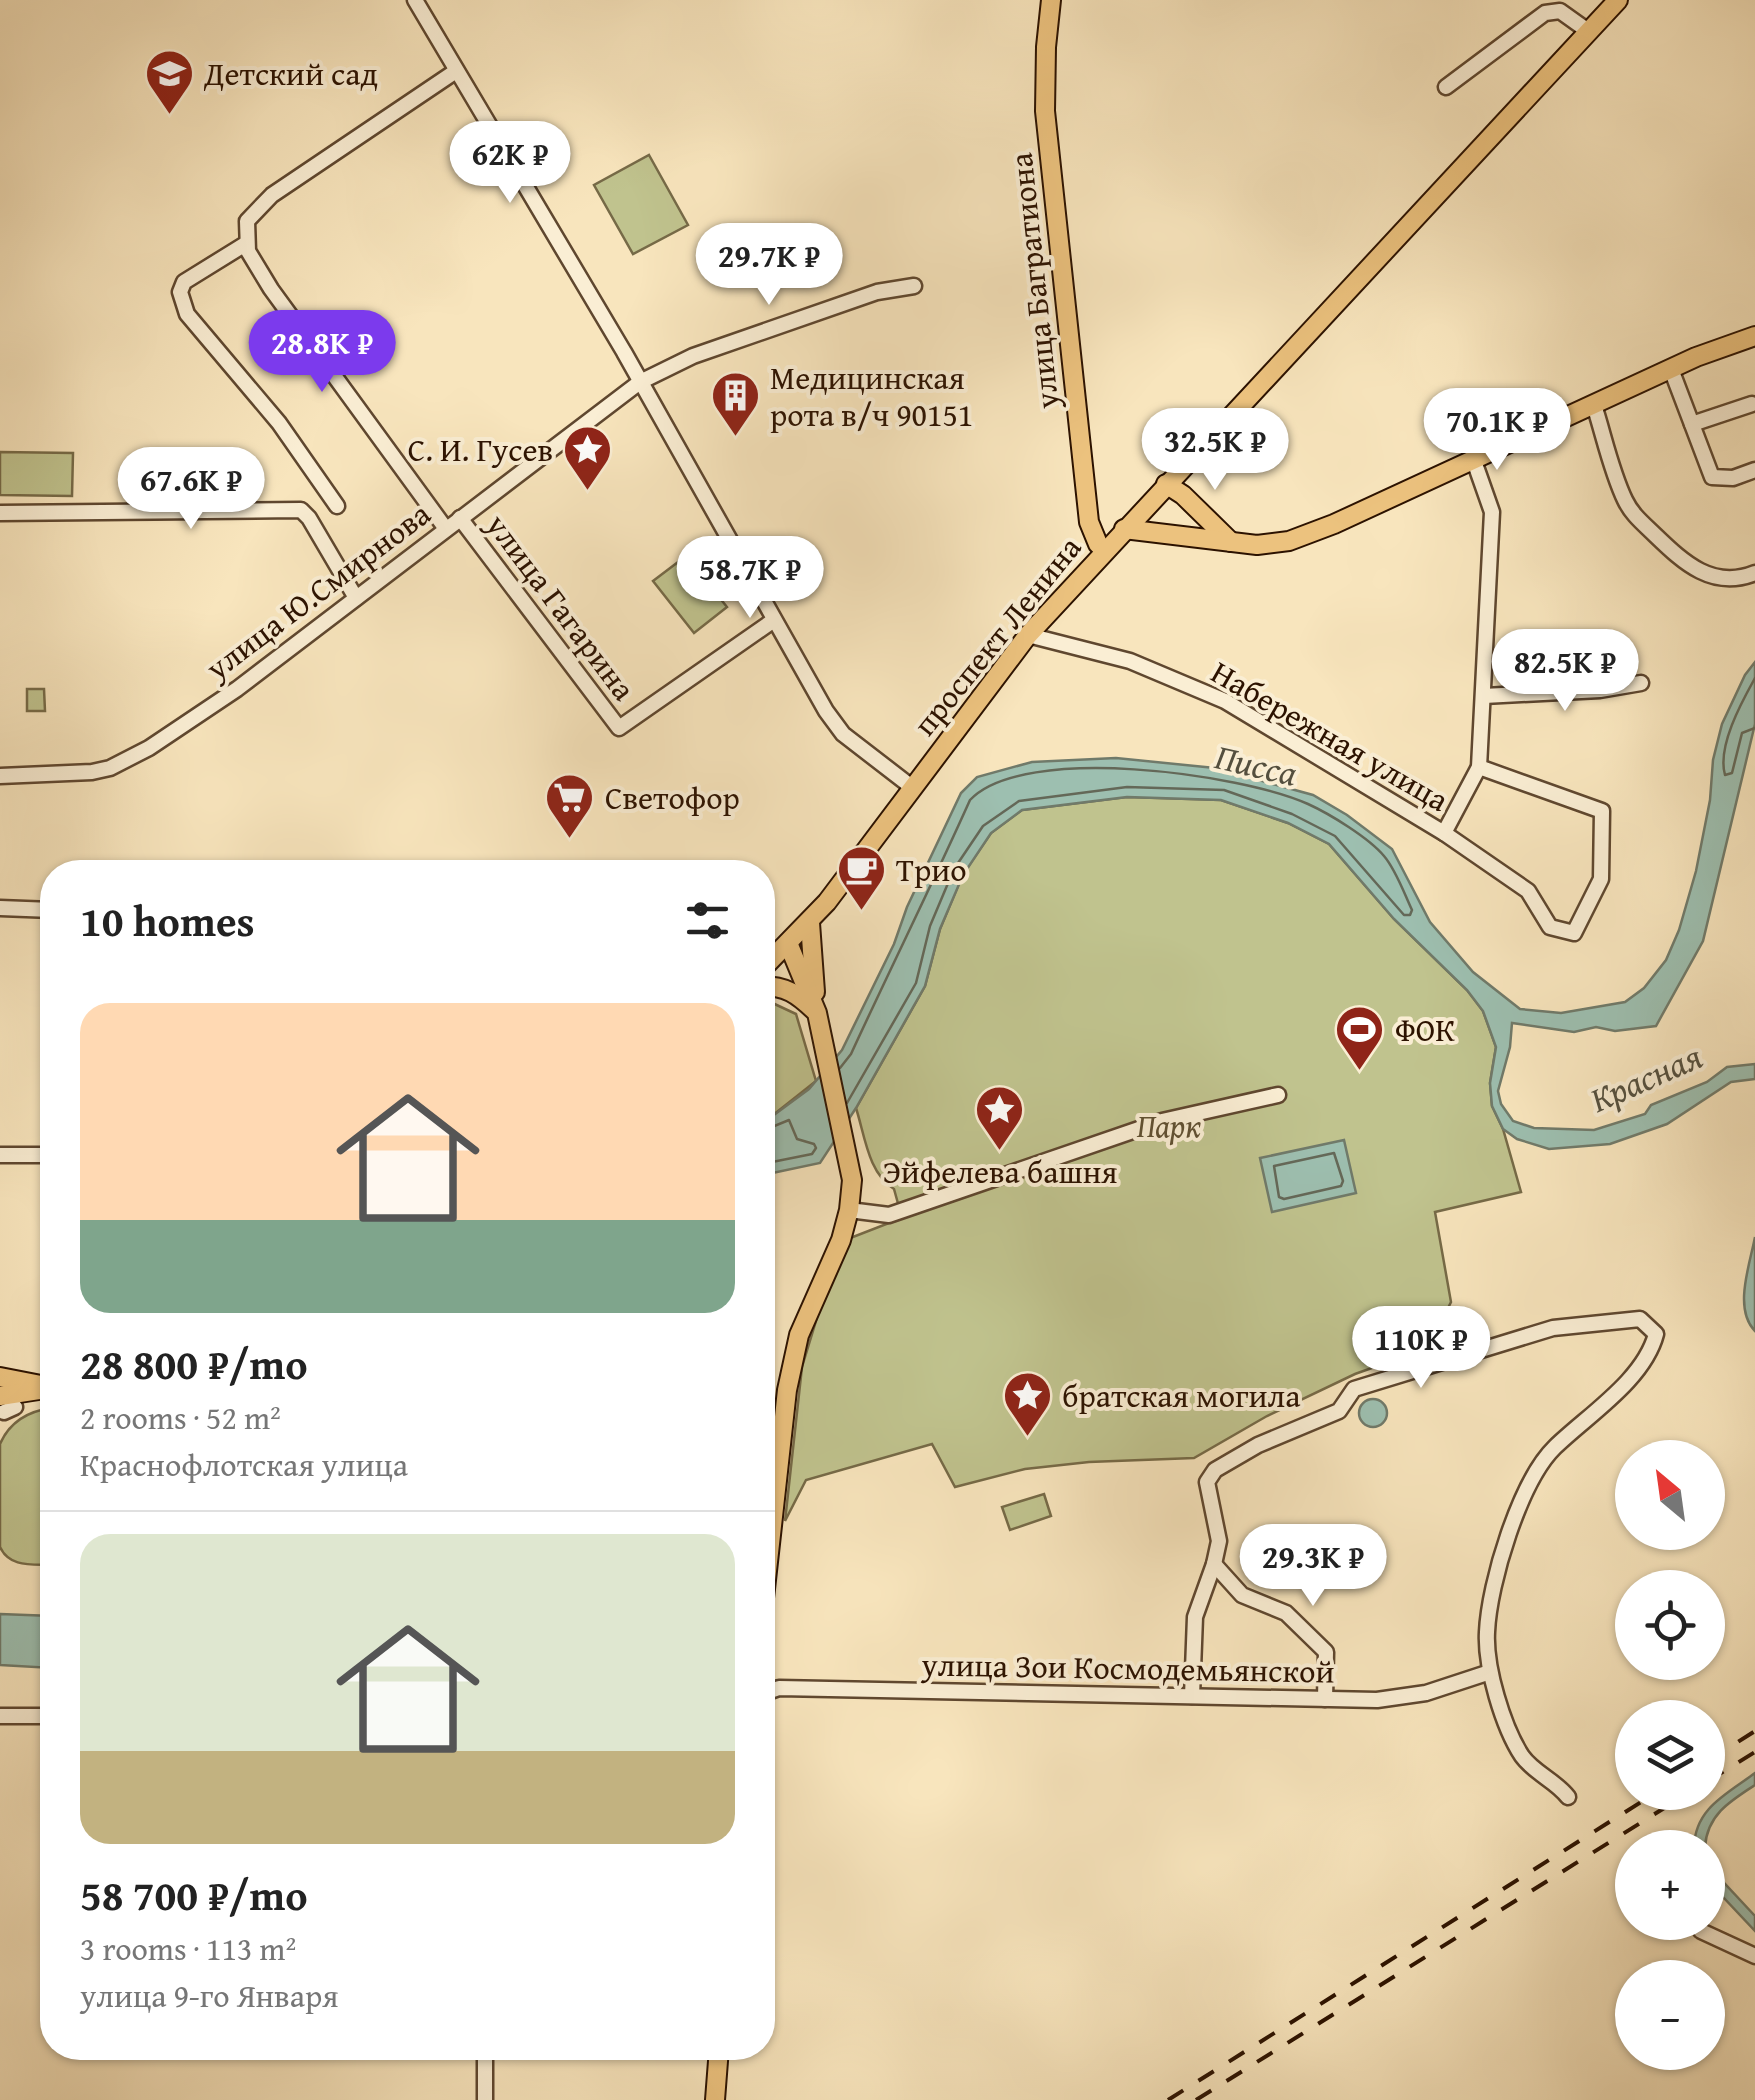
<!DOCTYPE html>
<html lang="en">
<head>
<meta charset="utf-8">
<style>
	:root { --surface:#fff; --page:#f2f2f2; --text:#222; --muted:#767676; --line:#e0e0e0; --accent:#7c3aed }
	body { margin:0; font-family:"Gentium Book Plus",serif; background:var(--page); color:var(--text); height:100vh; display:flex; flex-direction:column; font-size:38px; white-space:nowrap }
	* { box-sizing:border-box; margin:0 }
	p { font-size:32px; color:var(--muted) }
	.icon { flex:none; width:55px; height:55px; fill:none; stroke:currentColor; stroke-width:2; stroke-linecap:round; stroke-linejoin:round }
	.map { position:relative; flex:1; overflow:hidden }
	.details { position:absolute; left:40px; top:860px; width:735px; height:1200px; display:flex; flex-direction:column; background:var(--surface); border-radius:40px; box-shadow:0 2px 8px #0004 }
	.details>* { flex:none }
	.needle { width:65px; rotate:331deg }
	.buttons { position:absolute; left:1615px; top:1440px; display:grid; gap:20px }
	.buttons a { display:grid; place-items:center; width:110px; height:110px; border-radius:50%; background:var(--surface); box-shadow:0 2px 8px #0004; font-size:50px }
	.price { position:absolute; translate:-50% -85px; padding:0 22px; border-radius:35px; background:#fff; color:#222; font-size:32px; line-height:65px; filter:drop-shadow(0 2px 5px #0008) }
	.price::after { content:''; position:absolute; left:50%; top:60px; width:30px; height:22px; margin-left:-15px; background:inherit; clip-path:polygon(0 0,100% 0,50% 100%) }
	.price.current { background:var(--accent); color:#fff }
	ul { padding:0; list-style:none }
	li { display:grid; align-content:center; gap:20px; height:530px; padding:0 40px }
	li+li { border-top:2px solid var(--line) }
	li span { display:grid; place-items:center; height:310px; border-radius:30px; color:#555 }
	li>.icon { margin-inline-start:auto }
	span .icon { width:180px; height:180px; fill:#fffc; stroke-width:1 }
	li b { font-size:42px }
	h2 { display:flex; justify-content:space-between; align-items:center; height:120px; padding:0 40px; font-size:42px }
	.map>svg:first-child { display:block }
	.green { fill:#c0c38e; stroke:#766a47; stroke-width:2.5 }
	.water { fill:#9dbfb0; stroke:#707a6a; stroke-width:2.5 }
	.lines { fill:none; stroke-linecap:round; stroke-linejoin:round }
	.shore { stroke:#646858; stroke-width:2.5 }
	.minor-casing { stroke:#5f472f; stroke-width:19 }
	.major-casing { stroke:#2c1200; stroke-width:22 }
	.minor { stroke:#faeed4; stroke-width:14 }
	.major { stroke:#ecc27e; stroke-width:18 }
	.rail { stroke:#2c1200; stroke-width:4; stroke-dasharray:18 18; stroke-linecap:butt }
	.labels { text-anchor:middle; stroke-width:8; stroke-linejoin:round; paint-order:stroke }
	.poi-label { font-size:32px; fill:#2c1200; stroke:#faeed4; text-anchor:start }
	.street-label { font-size:32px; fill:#2c1200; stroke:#faeed4 }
	.park-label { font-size:32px; font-style:italic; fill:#605032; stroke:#faeed4 }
	.water-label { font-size:35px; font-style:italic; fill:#544f3e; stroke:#faeed4 }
</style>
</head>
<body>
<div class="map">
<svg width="1755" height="2100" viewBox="0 0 1755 2100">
	<rect width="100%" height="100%" fill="#f8e5bd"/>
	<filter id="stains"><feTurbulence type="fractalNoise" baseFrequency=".002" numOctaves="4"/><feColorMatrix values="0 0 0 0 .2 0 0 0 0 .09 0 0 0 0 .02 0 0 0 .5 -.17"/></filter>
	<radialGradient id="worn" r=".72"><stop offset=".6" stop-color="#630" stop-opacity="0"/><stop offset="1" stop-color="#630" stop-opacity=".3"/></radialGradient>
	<g class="green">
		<polygon points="649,155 688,225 633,254 594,185"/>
		<polygon points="0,452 73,453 72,496 0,495"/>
		<polygon points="686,556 727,607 694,633 653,581"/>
		<polygon points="27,689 44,689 45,711 27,711"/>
		<path d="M 1127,797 L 1221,800 L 1288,823 L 1329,844 L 1394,919 L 1467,990 L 1483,1011 L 1496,1047 L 1490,1083 L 1492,1106 L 1503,1129 L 1521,1192 L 1435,1212 L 1451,1302 L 1428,1348 L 1355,1374 L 1267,1416 L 1194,1458 L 1089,1462 L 1025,1469 L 955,1487 L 932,1444 L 806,1480 L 785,1521 L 802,1367 L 840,1242 L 902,1218 L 894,1189 C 868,1173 865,1136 856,1108 L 925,986 L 940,929 L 963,874 L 991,833 L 1022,810 Z"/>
		<polygon points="766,1000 796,1014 816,1081 763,1123 762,1002"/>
		<path d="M 52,1408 L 52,1565 C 32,1564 10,1568 0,1547 L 0,1444 C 10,1421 28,1411 52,1408 Z"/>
		<polygon points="1044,1494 1051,1516 1010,1530 1002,1507"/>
	</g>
	<g class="water">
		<polygon points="1755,662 1755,724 1703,941 1656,1026 1615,1031 1596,1027 1574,1032 1512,1023 1510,1047 1498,1091 1501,1104 1513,1121 1534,1128 1594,1130 1645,1114 1651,1105 1707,1082 1727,1067 1755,1064 1755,1079 1731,1082 1667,1124 1610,1144 1549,1149 1517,1139 1503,1129 1492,1106 1490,1083 1496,1047 1483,1011 1467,990 1394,919 1329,844 1288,823 1221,800 1127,797 1022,810 991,833 963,875 940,929 925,986 856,1108 820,1163 763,1175 763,1123 809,1089 842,1050 894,944 907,907 961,793 977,777 1032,762 1116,758 1215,768 1313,795 1347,815 1392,849 1430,922 1473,972 1520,1009 1561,1013 1625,1002 1644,988 1666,960 1679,930 1696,871 1710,800 1713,760 1722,724 1745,675"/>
		<polygon points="1344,1140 1356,1193 1272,1212 1260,1158"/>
		<path d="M 1755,1237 L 1755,1331 C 1733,1309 1750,1264 1755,1237 Z"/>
		<circle cx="1373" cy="1413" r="14"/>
		<polygon points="0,1614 52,1616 52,1668 0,1665"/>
		<path d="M 1755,1773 L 1755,1785 C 1730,1801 1707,1815 1705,1847 L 1694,1847 C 1695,1808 1727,1794 1755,1773 Z"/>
		<polygon points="1708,1856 1715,1873 1755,1916 1755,1931 1708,1881"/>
	</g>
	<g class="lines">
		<g class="shore">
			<path d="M 1755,678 C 1741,703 1717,747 1725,775 L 1732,773 L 1742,733 L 1755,728"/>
			<path d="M 840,1068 L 851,1054 C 890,969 932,885 970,800 C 1023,743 1242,774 1308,804 C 1330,814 1369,838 1384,856 C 1396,870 1404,893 1412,910 L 1410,915 L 1404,915 L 1335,836 L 1292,814 L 1224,790 L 1127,787 L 1019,801 L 983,826 L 954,869 L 930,926 L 916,983 L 847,1103"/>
			<polyline points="762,1131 789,1120 797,1139 814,1144 816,1148 812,1154 762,1164"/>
			<polygon points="1334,1153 1343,1181 1341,1186 1284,1199 1279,1197 1274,1166"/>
		</g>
		<defs>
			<g id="minor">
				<polyline points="415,0 624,352 826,711 843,734 913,788"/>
				<polyline points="1446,87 1545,13 1560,11 1588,31"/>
				<polyline points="247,243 184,282 180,292 187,314 279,423 337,506"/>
				<polyline points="1671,369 1712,477 1733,478 1755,470"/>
				<path d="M 1594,405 C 1604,436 1611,471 1625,500 C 1632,515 1644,524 1655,535 C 1684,563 1713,590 1755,573"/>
				<polyline points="1692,424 1752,404"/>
				<polyline points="0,513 301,510 309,518 356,598"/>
				<polyline points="460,518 619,728 774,620"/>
				<polyline points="446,529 271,289 248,251 247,221 272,195 456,71"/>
				<polyline points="1028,635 1130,661 1225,701 1444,833 1528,891 1550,927 1574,933 1601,879 1602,811 1479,767"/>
				<polyline points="1484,696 1600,690 1641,683"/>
				<polyline points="0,776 92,772 110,768 149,748 237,689 640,382 693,356 877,292 914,286"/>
				<polyline points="1444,833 1479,767 1492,512 1473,458"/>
				<polyline points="0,908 52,910"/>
				<polyline points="0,1155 52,1155"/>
				<polyline points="849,1210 889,1215 1162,1121 1278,1095"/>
				<polyline points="4,1412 15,1407"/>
				<polyline points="1214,1564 1242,1595 1286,1613 1326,1652 1325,1699"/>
				<polyline points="762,1694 779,1688 1377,1700 1426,1693 1490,1672"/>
				<path d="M 1192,1696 L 1195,1617 L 1214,1564 L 1219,1541 L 1207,1482 L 1215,1470 L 1258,1445 L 1339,1411 L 1354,1389 L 1553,1328 L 1640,1319 L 1656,1334 C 1644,1380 1588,1415 1555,1447 C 1520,1481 1489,1583 1487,1632 C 1485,1667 1503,1727 1522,1756 C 1534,1773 1556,1781 1568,1797"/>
				<polyline points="0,1716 52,1716"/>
				<polyline points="1701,1931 1755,1956"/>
				<polyline points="485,2100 485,2048"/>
			</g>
			<g id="major">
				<polyline points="1051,0 1046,47 1045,111 1089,522 1098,544 1105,551"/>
				<polyline points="1166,484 1183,495 1231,542"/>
				<polyline points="1124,529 1257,545 1289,541 1334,524 1696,357 1755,336"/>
				<polyline points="810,923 815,992"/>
				<polyline points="762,969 827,902 1028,635 1618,0"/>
				<path d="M 762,986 C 786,986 797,994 814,1010"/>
				<polyline points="0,1377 41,1385"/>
				<polyline points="0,1396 52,1388"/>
				<polyline points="762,1616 787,1390 799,1335 841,1240 849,1210 852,1180 817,1013 788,943"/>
				<polyline points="715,2100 719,2048"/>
			</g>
		</defs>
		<use href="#minor" class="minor-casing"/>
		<use href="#major" class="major-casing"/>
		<use href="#minor" class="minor"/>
		<use href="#major" class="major"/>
		<g class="rail">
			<polyline points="1708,1761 1755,1731"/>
			<polyline points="1708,1781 1755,1752"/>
			<polyline points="1168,2100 1657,1792"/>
			<polyline points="1196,2100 1690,1792"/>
		</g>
	</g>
	<defs>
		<symbol id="school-pin" viewBox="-11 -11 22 30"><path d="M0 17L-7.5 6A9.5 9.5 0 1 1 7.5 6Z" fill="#8f2418" stroke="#faeed4"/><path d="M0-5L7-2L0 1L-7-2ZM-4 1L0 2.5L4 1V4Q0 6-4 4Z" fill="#fff"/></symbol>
		<symbol id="building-pin" viewBox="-11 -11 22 30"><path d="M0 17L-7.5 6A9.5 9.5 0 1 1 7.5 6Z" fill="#8f2418" stroke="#faeed4"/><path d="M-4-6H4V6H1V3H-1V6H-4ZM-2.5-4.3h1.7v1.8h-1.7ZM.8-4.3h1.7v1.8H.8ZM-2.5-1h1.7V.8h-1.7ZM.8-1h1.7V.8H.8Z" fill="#fff"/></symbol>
		<symbol id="sight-pin" viewBox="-11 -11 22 30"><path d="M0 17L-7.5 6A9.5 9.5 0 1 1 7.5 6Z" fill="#8f2418" stroke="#faeed4"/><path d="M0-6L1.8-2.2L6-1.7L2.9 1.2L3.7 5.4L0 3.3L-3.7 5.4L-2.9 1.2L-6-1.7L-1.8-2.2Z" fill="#fff"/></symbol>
		<symbol id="supermarket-pin" viewBox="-11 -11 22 30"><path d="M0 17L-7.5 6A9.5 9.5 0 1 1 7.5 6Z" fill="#8f2418" stroke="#faeed4"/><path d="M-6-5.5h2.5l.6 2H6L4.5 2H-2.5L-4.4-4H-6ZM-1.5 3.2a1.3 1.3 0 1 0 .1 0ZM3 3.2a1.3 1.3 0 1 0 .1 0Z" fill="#fff"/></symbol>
		<symbol id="cafe-pin" viewBox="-11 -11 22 30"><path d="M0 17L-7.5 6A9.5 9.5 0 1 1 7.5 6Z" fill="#8f2418" stroke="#faeed4"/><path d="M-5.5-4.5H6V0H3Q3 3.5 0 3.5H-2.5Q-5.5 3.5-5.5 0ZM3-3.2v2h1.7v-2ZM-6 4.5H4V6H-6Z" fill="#fff"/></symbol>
		<symbol id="stadium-pin" viewBox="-11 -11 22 30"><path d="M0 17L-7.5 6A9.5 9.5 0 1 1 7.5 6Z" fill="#8f2418" stroke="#faeed4"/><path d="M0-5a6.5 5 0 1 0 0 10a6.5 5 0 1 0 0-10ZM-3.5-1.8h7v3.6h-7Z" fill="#fff"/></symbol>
	</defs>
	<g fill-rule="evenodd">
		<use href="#school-pin" x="142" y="46" width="55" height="75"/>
		<use href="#building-pin" x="708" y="368" width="55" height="75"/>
		<use href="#sight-pin" x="560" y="422" width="55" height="75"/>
		<use href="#supermarket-pin" x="542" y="770" width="55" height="75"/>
		<use href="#cafe-pin" x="834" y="842" width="55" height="75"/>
		<use href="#stadium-pin" x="1332" y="1002" width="55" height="75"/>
		<use href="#sight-pin" x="972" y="1082" width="55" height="75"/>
		<use href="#sight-pin" x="1000" y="1368" width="55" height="75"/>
	</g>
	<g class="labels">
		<g class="poi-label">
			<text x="204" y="85">Детский сад</text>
			<text x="770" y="389">Медицинская<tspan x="770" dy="37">рота в/ч 90151</tspan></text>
			<text x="553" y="461" text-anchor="end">С. И. Гусев</text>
			<text x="605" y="809">Светофор</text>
			<text x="896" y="881">Трио</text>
			<text x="1395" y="1041">ФОК</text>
			<text x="1000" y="1183" text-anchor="middle">Эйфелева башня</text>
			<text x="1062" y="1407">братская могила</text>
		</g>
		<g class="street-label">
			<text transform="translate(1034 281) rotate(-96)" y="11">улица Багратиона</text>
			<text transform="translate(318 591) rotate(-37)" y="11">улица Ю.Смирнова</text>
			<text transform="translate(561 607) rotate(53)" y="11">улица Гагарина</text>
			<text transform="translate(997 636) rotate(-51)" y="11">проспект Ленина</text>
			<text transform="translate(1330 736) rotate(30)" y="11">Набережная улица</text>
			<text transform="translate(1128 1668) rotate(1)" y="11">улица Зои Космодемьянской</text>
		</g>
		<g class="park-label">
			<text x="1169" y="1137">Парк</text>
		</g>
		<g class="water-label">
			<text transform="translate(1256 765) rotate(13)" y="12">Писса</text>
			<text transform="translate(1646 1078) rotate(-24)" y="12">Красная</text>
		</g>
	</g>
	<rect width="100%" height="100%" filter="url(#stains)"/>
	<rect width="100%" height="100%" fill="url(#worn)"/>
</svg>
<div class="buttons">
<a><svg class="needle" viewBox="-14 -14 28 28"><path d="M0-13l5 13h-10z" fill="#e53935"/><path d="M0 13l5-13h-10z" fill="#767676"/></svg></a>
<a><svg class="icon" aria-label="locate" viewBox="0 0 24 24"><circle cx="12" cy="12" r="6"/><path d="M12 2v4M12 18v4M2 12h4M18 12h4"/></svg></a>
<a><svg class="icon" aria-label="layers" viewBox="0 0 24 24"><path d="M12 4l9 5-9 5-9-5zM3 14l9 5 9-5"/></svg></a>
<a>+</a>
<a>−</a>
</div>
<b class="price" style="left:510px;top:206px">62K ₽</b>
<b class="price" style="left:769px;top:308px">29.7K ₽</b>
<b class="price current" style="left:322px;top:395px">28.8K ₽</b>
<b class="price" style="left:1497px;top:473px">70.1K ₽</b>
<b class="price" style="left:1215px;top:493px">32.5K ₽</b>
<b class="price" style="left:191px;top:532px">67.6K ₽</b>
<b class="price" style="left:750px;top:621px">58.7K ₽</b>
<b class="price" style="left:1565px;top:714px">82.5K ₽</b>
<b class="price" style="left:1421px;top:1391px">110K ₽</b>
<b class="price" style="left:1313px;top:1609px">29.3K ₽</b>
<section class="details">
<h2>10 homes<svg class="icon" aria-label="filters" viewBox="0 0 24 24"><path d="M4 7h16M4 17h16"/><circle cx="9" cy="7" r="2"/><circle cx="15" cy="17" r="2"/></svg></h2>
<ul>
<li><span style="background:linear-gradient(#ffd9b3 70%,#7fa58c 0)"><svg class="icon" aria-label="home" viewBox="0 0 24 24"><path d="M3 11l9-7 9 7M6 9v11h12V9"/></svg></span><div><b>28 800 ₽/mo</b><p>2 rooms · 52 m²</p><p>Краснофлотская улица</p></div></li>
<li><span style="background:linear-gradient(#dfe7d0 70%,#c2b280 0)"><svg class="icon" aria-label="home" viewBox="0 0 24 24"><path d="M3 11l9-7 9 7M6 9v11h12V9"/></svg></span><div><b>58 700 ₽/mo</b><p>3 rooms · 113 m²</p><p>улица 9-го Января</p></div></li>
</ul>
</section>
</div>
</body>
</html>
